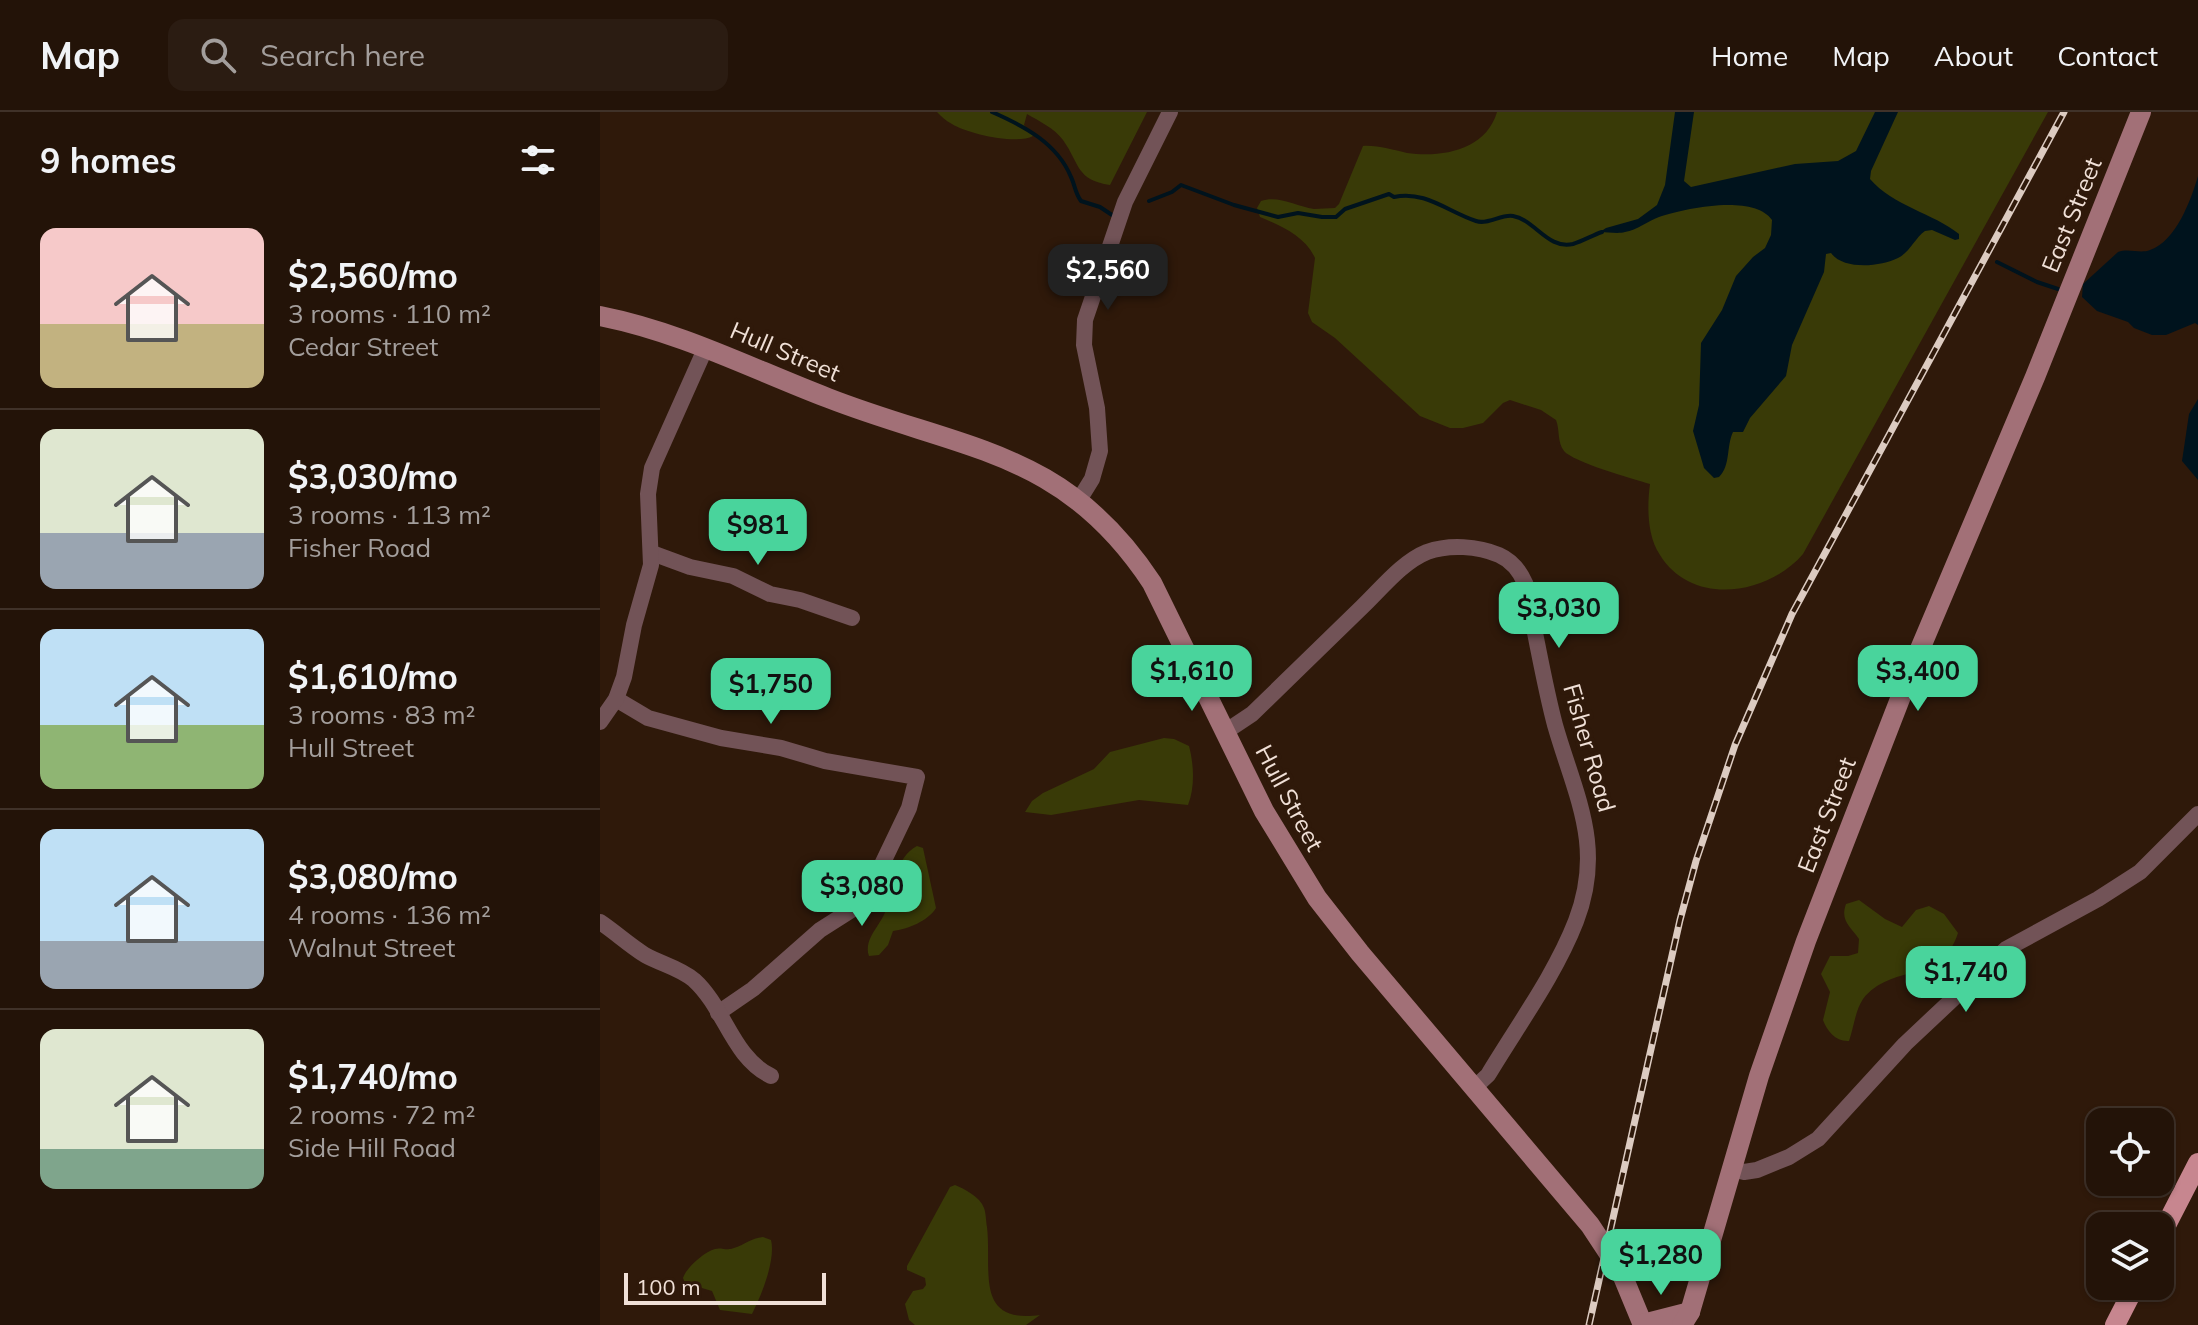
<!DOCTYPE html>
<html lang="en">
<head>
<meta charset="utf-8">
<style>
	:root { --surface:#231308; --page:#2b1c12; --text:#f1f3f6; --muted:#a39e9c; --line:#403229; --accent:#49d49c }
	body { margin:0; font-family:Mulish,sans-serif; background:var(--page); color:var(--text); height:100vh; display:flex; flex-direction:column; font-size:30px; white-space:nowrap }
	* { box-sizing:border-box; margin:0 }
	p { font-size:26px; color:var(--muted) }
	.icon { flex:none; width:44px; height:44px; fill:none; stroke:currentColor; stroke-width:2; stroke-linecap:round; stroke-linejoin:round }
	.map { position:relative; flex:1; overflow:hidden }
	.panel { display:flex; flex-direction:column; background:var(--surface); width:600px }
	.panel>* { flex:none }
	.tools { position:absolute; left:1486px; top:996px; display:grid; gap:16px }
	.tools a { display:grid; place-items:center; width:88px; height:88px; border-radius:16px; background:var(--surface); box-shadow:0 2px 6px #0004,0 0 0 2px var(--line); font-size:40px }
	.scale { position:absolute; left:24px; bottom:20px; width:202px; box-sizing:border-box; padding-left:8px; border:4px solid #f0e0d7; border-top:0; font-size:22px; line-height:28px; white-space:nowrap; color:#f0e0d7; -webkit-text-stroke:6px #2f190a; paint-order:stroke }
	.price { position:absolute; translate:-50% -68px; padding:0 18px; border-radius:16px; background:var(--accent); color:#111; font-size:26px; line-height:52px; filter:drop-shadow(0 2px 4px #0008) }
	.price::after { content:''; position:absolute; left:50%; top:48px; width:24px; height:18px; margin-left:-12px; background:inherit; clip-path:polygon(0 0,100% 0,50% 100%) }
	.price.on { background:#222; color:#fff }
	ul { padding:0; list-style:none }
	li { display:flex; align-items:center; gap:24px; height:200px; padding:0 40px }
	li+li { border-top:2px solid var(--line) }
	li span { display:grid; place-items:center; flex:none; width:224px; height:160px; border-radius:16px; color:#555 }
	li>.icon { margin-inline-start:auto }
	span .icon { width:96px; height:96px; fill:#fffc; stroke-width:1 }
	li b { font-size:34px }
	h2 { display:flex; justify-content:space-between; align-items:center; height:96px; padding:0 40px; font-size:34px }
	header { display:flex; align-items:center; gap:48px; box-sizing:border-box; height:112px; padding:0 40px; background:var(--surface); border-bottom:2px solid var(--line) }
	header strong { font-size:38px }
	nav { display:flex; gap:44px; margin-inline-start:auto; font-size:28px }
	.search { width:560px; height:72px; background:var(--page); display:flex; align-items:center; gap:20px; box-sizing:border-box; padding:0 28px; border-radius:16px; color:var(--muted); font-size:30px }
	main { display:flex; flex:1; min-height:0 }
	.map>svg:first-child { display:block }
	.green { fill:#393a07 }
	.water { fill:#00131d }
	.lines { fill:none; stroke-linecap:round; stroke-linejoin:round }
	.stream { stroke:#00131d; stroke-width:4 }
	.street { stroke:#725357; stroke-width:16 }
	.secondary { stroke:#a27077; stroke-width:20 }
	.primary { stroke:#c7868f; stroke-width:20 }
	.rail-casing { stroke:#dccbc1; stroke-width:7 }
	.rail { stroke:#2f190a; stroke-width:4; stroke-dasharray:12; stroke-linecap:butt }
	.labels { text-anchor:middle; stroke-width:8; stroke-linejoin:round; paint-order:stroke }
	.street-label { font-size:24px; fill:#f0e0d7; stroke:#2f190a }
</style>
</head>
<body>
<header>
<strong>Map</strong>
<div class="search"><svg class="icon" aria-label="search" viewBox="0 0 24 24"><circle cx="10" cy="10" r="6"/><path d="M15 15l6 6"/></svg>Search here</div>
<nav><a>Home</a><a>Map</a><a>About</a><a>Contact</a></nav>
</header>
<main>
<section class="panel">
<h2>9 homes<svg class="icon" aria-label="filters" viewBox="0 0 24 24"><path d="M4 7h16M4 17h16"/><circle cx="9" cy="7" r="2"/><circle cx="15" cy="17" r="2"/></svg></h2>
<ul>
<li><span style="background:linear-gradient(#f6c9c9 60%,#c2b280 0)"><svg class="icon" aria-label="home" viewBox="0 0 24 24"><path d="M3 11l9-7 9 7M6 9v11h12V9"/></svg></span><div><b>$2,560/mo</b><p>3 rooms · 110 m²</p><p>Cedar Street</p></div></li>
<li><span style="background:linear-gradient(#dfe7d0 65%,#9aa5b1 0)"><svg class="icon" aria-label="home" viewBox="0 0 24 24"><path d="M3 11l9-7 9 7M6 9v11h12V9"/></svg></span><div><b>$3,030/mo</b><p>3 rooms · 113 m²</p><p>Fisher Road</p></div></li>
<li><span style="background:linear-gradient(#bfe0f5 60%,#8fb573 0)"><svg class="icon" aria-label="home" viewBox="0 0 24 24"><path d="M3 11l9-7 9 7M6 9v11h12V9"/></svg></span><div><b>$1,610/mo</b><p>3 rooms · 83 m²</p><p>Hull Street</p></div></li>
<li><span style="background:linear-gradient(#bfe0f5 70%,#9aa5b1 0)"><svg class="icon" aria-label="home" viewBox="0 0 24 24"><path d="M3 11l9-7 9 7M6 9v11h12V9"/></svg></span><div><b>$3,080/mo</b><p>4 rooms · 136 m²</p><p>Walnut Street</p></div></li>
<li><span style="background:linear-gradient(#dfe7d0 75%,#7fa58c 0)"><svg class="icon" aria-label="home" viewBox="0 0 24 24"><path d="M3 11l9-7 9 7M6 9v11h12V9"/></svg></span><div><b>$1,740/mo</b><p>2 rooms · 72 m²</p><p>Side Hill Road</p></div></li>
</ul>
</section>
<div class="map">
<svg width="1598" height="1213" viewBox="0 0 1598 1213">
	<rect width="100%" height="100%" fill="#2f190a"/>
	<g class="green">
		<path d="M 337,0 L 547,0 L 510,73 C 476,68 480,52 463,28 C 454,16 439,9 427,2 L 424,13 L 433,24 C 417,33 368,22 352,12 C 346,9 341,4 337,0 Z"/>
		<path d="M 897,0 L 1448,0 L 1203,442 C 1168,483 1092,495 1060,443 C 1047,424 1047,394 1050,372 C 1033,367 973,350 964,339 C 957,330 960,318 956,308 L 941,298 L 910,288 L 903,291 L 883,311 L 863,316 L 850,316 L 820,304 L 735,226 L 712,210 L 708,201 L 715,146 C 705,124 681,114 660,105 L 657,96 L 661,89 C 678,83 696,94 714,97 C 721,97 728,96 735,96 L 739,92 L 763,34 C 777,33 793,38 807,41 C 842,46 886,38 897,0 Z"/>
		<path d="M 564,626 L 574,627 L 589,634 C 594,653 595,675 588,693 L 539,688 L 451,703 L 425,700 L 432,689 L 443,681 L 494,657 L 510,640 Z"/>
		<path d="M 317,734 L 323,736 L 336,796 C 328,809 308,817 293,819 L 288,833 L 279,843 L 269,844 C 263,826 282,813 286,797 C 292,776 296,745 317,734 Z"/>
		<path d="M 1259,788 L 1285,807 L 1302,815 L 1316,798 L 1329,794 L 1344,802 L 1358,821 C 1342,872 1291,851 1263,887 C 1255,899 1254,915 1249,929 C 1236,930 1227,919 1223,908 L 1230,880 L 1221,862 L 1230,844 L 1248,844 L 1258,841 L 1259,827 C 1250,814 1240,809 1246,792 Z"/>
		<path d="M 355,1073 C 365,1077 380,1085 384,1096 C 386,1101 386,1110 387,1115 C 392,1159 374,1212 440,1203 L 426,1213 L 315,1213 L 309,1208 L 305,1192 L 313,1179 L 323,1177 L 326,1173 L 325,1166 L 307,1158 L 307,1154 L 350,1075 Z"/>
		<path d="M 163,1125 L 171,1128 C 176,1148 161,1184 152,1202 L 120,1198 L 112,1179 L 85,1171 L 83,1166 C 86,1156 104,1140 115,1137 C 121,1135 127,1139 134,1136 C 144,1133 151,1126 163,1125 Z"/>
	</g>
	<g class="water">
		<path d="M 1075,0 L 1094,0 L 1084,69 L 1091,75 L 1195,52 L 1238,49 L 1256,39 L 1275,0 L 1298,0 L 1271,59 L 1270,67 C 1293,94 1333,101 1359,122 L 1359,127 L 1355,128 L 1332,118 L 1325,119 C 1315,126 1310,140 1298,146 C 1280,155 1243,158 1231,141 L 1226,142 L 1224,160 L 1192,233 L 1186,264 L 1150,306 L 1143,320 L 1133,320 C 1126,335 1131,353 1119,365 L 1114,366 L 1104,356 L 1093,319 L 1099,293 L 1101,231 L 1122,198 L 1136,164 L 1153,145 L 1165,136 L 1171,123 L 1172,108 C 1154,82 1086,96 1059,105 C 1048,109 1037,118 1025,120 C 1018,122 1008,120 1000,120 L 1006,116 L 1038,107 L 1057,93 L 1065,73 Z"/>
		<path d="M 1598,64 L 1598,213 L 1595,211 L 1566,223 L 1552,223 L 1534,216 L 1528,210 L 1497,199 L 1482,185 L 1483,172 L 1518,140 C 1529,136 1540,142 1550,138 C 1576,129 1591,88 1598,64 Z"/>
		<polygon points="1598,287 1598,368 1582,349 1589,302"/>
	</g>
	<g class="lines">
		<g class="stream">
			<path d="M 392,0 C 424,14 457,31 471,65 C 475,73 475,81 481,89 L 500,95 L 512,103"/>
			<path d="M 549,89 L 572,80 L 581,73 L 634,93 L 678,105 L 698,101 L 722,105 L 736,105 L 745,97 L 789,82 L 794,85 C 825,78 848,100 876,109 C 888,113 901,102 913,104 C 935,108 948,138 973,132 C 983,129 993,123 1002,120"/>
			<polyline points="1397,150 1437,170 1458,177"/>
		</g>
		<g class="street">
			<polyline points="479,388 492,367 500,339 497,296 484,233 485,208 525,90 570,0"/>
			<polyline points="52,441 90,455 133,464 170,482 200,488 252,506"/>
			<polyline points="16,587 48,606 121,626 181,636 225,649 317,665 309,696 264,790 220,818 153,877 118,901"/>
			<polyline points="0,610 16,587 24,565 34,513 51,453 48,382 52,356 106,235"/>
			<path d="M 625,620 L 652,602 C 689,566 725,531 762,495 C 781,477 802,450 827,440 C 849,432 878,434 899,443 C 924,454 933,486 933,511 C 940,545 946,579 955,613 C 975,683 1005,734 976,809 C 955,863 918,913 888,963 L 874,976"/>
			<path d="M 0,810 C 15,820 29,833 45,843 C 61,852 80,856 94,868 C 125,896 132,945 171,964"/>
			<polyline points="1131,1057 1144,1060 1157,1058 1189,1045 1218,1027 1305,932 1406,837 1498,787 1540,760 1598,702"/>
		</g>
		<g class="secondary">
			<path d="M 0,204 C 81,220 152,257 228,286 C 364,339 464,337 552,471 L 664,699 L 717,786 L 760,841 L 990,1113 L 1021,1160 L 1043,1213"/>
			<polyline points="1043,1212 1090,1200"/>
			<polyline points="1082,1213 1090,1200 1159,964 1206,829 1312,556 1435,265 1541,0"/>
		</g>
		<g class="primary">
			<polyline points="1560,1125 1598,1051"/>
			<polyline points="1515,1213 1535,1174"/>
		</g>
		<defs>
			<polyline id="rail" points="989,1213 1080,808 1096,749 1135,633 1192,502 1464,0"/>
		</defs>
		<use href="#rail" class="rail-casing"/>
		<use href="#rail" class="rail"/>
	</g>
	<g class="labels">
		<g class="street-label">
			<text transform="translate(1472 103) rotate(-68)" y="8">East Street</text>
			<text transform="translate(185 240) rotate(23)" y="8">Hull Street</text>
			<text transform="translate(989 636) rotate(74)" y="8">Fisher Road</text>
			<text transform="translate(689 686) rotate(62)" y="8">Hull Street</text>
			<text transform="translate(1227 703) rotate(-69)" y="8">East Street</text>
		</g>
	</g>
</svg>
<div class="tools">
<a><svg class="icon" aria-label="locate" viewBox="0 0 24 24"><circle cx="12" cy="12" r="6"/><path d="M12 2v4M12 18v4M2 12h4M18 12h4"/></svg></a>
<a><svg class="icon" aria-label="layers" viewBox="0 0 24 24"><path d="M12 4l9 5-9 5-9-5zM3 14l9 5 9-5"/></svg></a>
</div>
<div class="scale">100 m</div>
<b class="price on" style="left:508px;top:200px">$2,560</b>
<b class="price" style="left:158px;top:455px">$981</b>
<b class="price" style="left:959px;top:538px">$3,030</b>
<b class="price" style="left:592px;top:601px">$1,610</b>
<b class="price" style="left:1318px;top:601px">$3,400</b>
<b class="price" style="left:171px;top:614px">$1,750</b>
<b class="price" style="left:262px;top:816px">$3,080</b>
<b class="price" style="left:1366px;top:902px">$1,740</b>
<b class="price" style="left:1061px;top:1185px">$1,280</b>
</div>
</main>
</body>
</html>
